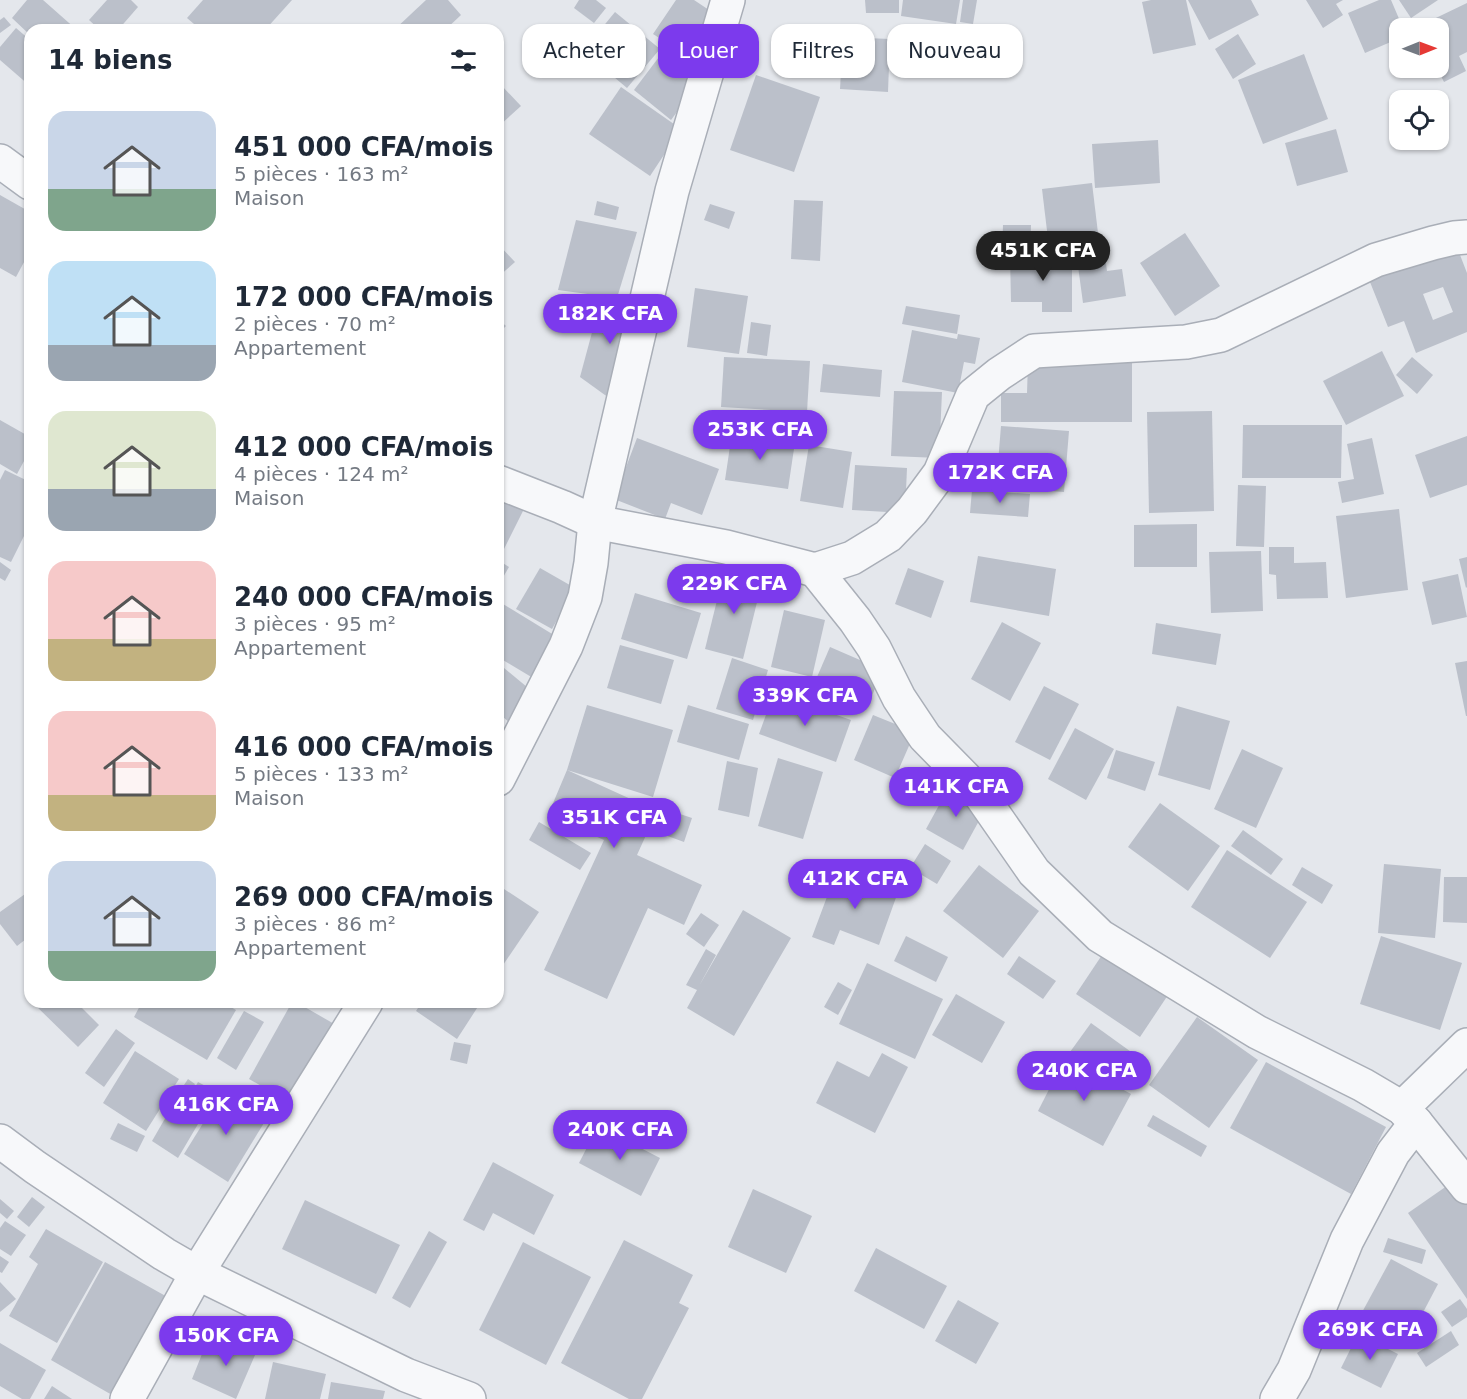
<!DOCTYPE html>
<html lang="fr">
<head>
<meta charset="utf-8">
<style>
	:root { --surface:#fff; --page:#f6f6f7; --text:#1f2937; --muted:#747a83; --accent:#7c3aed }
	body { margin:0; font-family:"DejaVu Sans",sans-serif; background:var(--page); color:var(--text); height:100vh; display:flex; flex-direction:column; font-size:22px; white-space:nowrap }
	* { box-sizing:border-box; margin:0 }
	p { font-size:20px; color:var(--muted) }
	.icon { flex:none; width:33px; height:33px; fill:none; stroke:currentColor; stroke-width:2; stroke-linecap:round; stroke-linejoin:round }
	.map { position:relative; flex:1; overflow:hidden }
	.details { position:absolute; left:24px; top:24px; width:480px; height:984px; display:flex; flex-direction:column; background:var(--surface); border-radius:18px; box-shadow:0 2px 4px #0004 }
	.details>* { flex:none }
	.top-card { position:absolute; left:522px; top:24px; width:570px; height:54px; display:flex; gap:12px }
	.needle { width:39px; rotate:89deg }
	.buttons { position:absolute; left:1389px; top:18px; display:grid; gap:12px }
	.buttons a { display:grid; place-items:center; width:60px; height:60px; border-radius:12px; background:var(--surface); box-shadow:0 2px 4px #0004; font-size:30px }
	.price { position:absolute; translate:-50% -51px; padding:0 14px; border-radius:21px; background:var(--accent); color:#fff; font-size:20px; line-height:39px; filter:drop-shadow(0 2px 3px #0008) }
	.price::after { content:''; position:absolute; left:50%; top:36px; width:18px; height:14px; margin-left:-9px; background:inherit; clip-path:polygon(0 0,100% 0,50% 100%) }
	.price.on { background:#222; color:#fff }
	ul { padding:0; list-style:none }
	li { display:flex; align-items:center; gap:18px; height:150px; padding:0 24px }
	li span { display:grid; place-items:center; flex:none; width:168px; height:120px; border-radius:18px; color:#555 }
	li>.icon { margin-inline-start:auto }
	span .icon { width:72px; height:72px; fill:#fffc; stroke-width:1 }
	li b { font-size:26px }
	h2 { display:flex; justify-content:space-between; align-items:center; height:72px; padding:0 24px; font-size:26px }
	.chip { padding:0 21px; border-radius:18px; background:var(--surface); box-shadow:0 2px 4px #0004; font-size:21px; line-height:54px }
	.chip.on { background:var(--accent); color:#fff }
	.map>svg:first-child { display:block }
	.building { fill:#bbc0ca; fill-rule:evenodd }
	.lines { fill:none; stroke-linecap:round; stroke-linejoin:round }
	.minor-casing { stroke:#a9aeb7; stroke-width:36 }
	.minor { stroke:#f7f8fa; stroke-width:33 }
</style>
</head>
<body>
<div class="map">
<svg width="1467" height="1399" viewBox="0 0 1467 1399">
	<rect width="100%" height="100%" fill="#e4e7ec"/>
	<g class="building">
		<polygon points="27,0 43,0 77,30 30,30 30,35 12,18"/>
		<polygon points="107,0 131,0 138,7 118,30 100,30 89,20"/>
		<polygon points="203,0 292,0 265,30 201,30 187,18"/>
		<polygon points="426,0 448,0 461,15 445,30 394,30"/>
		<polygon points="579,0 596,0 606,8 594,23 574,8"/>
		<polygon points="676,0 694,0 718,16 691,78 659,56 667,43 653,34"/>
		<polygon points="865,0 899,0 899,13 866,13"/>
		<polygon points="903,0 960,0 956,24 901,16"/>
		<polygon points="963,0 977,0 973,24 960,22"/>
		<polygon points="1151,0 1186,0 1196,45 1153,54 1142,2"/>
		<polygon points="1188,0 1251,0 1259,15 1209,40"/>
		<polygon points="1306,0 1343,0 1336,4 1343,15 1323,28"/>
		<polygon points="1379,0 1391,0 1403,28 1400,28 1400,38 1365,53 1348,13"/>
		<polygon points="1399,0 1438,0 1411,18"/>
		<polygon points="1467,3 1467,52 1459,56 1466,71 1444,82 1437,68 1438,68 1438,28 1415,28"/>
		<polygon points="615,12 660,49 627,88 583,51"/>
		<polygon points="4,17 11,25 0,33 0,20"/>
		<polygon points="967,25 996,31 991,59 962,54"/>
		<polygon points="16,28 30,40 30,86 0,60 0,47"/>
		<polygon points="1238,34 1256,64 1233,79 1215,49"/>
		<polygon points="843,37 890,39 888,92 840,89"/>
		<polygon points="1304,54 1328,119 1263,144 1238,80"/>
		<polygon points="659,57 696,86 671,120 634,90"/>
		<polygon points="756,75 820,97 794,172 730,150"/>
		<polygon points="502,86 521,106 498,127 498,90"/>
		<polygon points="621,87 681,129 650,176 589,134"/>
		<polygon points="1336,129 1348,172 1297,186 1285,143"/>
		<polygon points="1158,140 1160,183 1095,188 1092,144"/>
		<polygon points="1092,183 1098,233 1048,239 1042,189"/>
		<polygon points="0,195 30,212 30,251 16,277 0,268"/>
		<polygon points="794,200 823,201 820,261 791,259"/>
		<polygon points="597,201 619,207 616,220 594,215"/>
		<polygon points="710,204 735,212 729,229 704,220"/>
		<polygon points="576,220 637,232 617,298 558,290"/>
		<polygon points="1003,225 1031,225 1030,253 1002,253"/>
		<polygon points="1185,233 1220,286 1175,316 1140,263"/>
		<polygon points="1103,240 1107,271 1122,269 1126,296 1083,303 1075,244"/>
		<path d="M 1455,242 L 1467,273 L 1467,332 L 1416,353 L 1404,321 L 1388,327 L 1368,277 ZM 1443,287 L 1453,312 L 1433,320 L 1423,294 Z"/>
		<polygon points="498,244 515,262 498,277"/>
		<polygon points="1010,256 1072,256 1072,312 1042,312 1042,302 1011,302"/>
		<polygon points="695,288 748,296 739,354 687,347"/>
		<polygon points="620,298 641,303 616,403 580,377 601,299"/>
		<polygon points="906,306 960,315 957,334 902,324"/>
		<polygon points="498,319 506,326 498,334"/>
		<polygon points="751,322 771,325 767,356 747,353"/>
		<polygon points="912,330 957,339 958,334 980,338 975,364 964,362 958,393 902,382"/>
		<polygon points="1382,351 1404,396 1346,425 1323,381"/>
		<polygon points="724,357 810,361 807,412 721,407"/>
		<polygon points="1412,357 1433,375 1417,394 1396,375"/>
		<polygon points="1028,362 1132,362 1132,422 1001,422 1001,393 1027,393"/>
		<polygon points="823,364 882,370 880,397 820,392"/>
		<polygon points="894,391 942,392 939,458 891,456"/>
		<polygon points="1212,411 1214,511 1149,513 1147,412"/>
		<polygon points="0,420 30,437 30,450 17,474 0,464"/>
		<polygon points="1243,425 1342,425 1341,478 1242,478"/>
		<polygon points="1001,426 1069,431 1064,492 996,487"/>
		<polygon points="732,433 795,442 788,489 725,480"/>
		<polygon points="1467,436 1467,485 1430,498 1415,455"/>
		<polygon points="637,438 719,469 702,515 671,503 665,519 614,499"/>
		<polygon points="1372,438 1384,494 1342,503 1338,482 1354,479 1347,444"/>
		<polygon points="809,445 852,452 843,508 800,501"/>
		<polygon points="855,465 907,468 905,513 852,510"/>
		<polygon points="5,470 30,482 30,524 11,562 0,557 0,480"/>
		<polygon points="1238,485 1266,486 1264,547 1236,546"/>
		<polygon points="498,487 527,503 502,553 498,551"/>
		<polygon points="972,490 1030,494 1028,517 970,513"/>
		<polygon points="1399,509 1408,590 1346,598 1336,516"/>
		<polygon points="1197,524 1197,567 1134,567 1134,525"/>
		<polygon points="1269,547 1294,547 1294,563 1326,562 1328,598 1277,599 1276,575 1269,574"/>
		<polygon points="1261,551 1263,611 1211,613 1209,552"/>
		<polygon points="978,556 1056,569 1049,616 970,602"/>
		<polygon points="1467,557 1467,587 1466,588 1459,559"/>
		<polygon points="498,560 509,567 498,586"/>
		<polygon points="0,562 11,570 5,581 0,578"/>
		<polygon points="540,568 575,588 552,629 516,609"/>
		<polygon points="908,568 944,581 931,618 895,604"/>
		<polygon points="724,572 762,582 743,659 705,649"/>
		<polygon points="1458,574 1467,617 1432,625 1422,582"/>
		<polygon points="635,593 701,613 687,659 621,639"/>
		<polygon points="498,601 562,640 538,681 498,657"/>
		<polygon points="784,610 825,620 812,677 771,667"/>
		<polygon points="1002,622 1041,643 1010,701 971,679"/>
		<polygon points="1156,623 1221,634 1216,665 1152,654"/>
		<polygon points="620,645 674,660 661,704 607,688"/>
		<polygon points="830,647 883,670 867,707 814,684"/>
		<polygon points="732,658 768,670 753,720 716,709"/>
		<polygon points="1467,661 1467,716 1466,716 1455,663"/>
		<polygon points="498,663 533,692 509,722 498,713"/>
		<polygon points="1044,686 1079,704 1050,760 1015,742"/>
		<polygon points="774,693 851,720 836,762 759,734"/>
		<polygon points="587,705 673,730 653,797 567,770 657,811 637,855 702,885 684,925 648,908 607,999 544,970 604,840 548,815 567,770"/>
		<polygon points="688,705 749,724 739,760 677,742"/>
		<polygon points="1177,706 1230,721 1210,790 1158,775"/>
		<polygon points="873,715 915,732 895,778 854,760"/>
		<polygon points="1075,728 1114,749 1086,800 1048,779"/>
		<polygon points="1242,749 1283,768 1256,828 1214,809"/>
		<polygon points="1116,750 1155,762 1145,791 1107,778"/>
		<polygon points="778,758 823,772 803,839 758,826"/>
		<polygon points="727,761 758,768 749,817 718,810"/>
		<polygon points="949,787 986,808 963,850 926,829"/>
		<polygon points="1160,803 1220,846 1188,891 1128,847"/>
		<polygon points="662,808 692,818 684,842 654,831"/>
		<polygon points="539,822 591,853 580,870 529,840"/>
		<polygon points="1243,830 1283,859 1271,875 1231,846"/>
		<polygon points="925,844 951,861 937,884 910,868"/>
		<polygon points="1227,850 1307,902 1270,958 1191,907"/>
		<polygon points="1384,864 1441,869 1435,938 1378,933"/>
		<polygon points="979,865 1039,911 1003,958 943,911"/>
		<polygon points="1302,867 1333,885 1322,904 1292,885"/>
		<polygon points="837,870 898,892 879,945 840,930 834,945 812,937"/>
		<polygon points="1444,877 1467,877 1467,923 1443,922"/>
		<polygon points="498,885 539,912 503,965 498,962"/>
		<polygon points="25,894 30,901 30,936 17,946 0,924 0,912"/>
		<polygon points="743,910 791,938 734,1036 687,1008 697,990 686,985 706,949 716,955 699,986"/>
		<polygon points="701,913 719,925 704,947 686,934"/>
		<polygon points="906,936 948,957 936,982 894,961"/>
		<polygon points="1381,936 1462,963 1440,1030 1360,1004"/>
		<polygon points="1104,952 1168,995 1140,1037 1076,994"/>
		<polygon points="1019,956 1056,981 1043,999 1007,974"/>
		<polygon points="867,963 943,999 915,1059 839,1024"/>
		<polygon points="838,982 852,990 838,1015 824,1007"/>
		<polygon points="956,994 1005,1022 982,1063 932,1035"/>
		<polygon points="32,1002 76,1002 99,1025 78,1047"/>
		<polygon points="118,1002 131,1002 127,1008"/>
		<polygon points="142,1002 222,1002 236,1010 207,1060 134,1017"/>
		<polygon points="292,1002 296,1002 336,1025 293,1104 249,1079"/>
		<polygon points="422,1002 481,1002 457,1039 416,1011"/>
		<polygon points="244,1011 264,1022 236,1070 217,1058"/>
		<polygon points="1197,1017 1258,1060 1209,1128 1149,1085"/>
		<polygon points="1091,1023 1134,1054 1114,1083 1070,1052"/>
		<polygon points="116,1029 135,1043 104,1087 85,1073"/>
		<polygon points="454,1042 471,1045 467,1064 450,1060"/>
		<polygon points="135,1051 179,1079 146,1131 103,1103"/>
		<polygon points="882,1053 908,1067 875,1133 816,1103 837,1061 869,1077"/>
		<polygon points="1065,1058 1131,1094 1103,1146 1038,1111"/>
		<polygon points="1266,1062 1386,1127 1351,1194 1230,1128"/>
		<polygon points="188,1079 195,1084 182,1105 174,1100"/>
		<polygon points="198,1082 213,1090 207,1102 192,1093"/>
		<polygon points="223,1091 267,1118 228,1182 184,1154"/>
		<polygon points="189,1096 205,1105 201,1114 184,1105"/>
		<polygon points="174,1103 201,1119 178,1158 152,1141"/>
		<polygon points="1153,1115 1207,1146 1201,1157 1147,1126"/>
		<polygon points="118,1123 145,1136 137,1152 110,1139"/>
		<polygon points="598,1126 660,1158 641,1196 579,1163"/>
		<polygon points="493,1162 554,1195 534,1235 493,1213 484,1231 463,1220"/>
		<polygon points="1454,1181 1467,1200 1467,1299 1408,1213"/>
		<polygon points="753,1189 812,1216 786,1273 728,1247"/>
		<polygon points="32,1197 45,1207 29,1227 17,1217"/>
		<polygon points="0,1199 14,1211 7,1219 0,1213"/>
		<polygon points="305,1200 400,1245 376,1294 282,1249"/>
		<polygon points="5,1221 26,1235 11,1256 0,1249 0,1228"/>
		<polygon points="46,1229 103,1262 57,1343 9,1316 38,1264 29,1257"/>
		<polygon points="429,1231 447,1242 410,1308 392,1298"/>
		<polygon points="1388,1238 1426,1250 1422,1264 1383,1252"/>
		<polygon points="624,1240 693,1275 679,1303 689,1308 642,1399 629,1399 561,1363"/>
		<polygon points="523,1242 591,1277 546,1365 479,1330"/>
		<polygon points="876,1248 947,1286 924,1329 854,1291"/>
		<polygon points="0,1256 9,1262 2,1273 0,1272"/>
		<polygon points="1391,1259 1438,1284 1408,1341 1360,1316"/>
		<polygon points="105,1262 178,1303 119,1399 51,1360"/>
		<polygon points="0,1282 16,1299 0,1312"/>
		<polygon points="1460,1299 1467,1309 1467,1317 1452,1327 1441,1312"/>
		<polygon points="958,1300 999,1323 976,1364 935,1341"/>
		<polygon points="1451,1331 1459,1345 1426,1367 1417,1353"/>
		<polygon points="1358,1334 1398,1354 1381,1388 1341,1368"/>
		<polygon points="231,1336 258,1348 236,1399 192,1379 206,1344 223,1350"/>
		<polygon points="0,1343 46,1370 30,1399 22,1399 0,1386"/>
		<polygon points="273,1362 326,1374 320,1399 265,1399"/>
		<polygon points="331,1382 385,1391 383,1399 328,1399"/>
		<polygon points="52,1386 72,1399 44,1399"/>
	</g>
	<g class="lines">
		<defs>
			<g id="minor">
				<polyline points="0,161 30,183"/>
				<polyline points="498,482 562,507 595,522 726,547 815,570 852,558 888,536 912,511 940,473 973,395 999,374 1034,351 1186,342 1221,335 1376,260 1433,243 1454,238 1467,237"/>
				<polyline points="815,570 855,620 874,648 899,698 925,737 977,790 1034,872 1100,936 1257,1032 1363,1085 1402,1108 1416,1123 1467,1187"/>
				<polyline points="498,779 566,646 585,597 591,563 595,522 672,191 728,0"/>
				<polyline points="1402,1108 1467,1045"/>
				<polyline points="0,1141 35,1167 164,1254 197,1273 406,1375 469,1399"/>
				<polyline points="127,1399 197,1273 366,1002"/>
				<polyline points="1277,1399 1294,1370 1347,1240 1393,1153 1416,1123"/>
			</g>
		</defs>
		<use href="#minor" class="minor-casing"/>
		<use href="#minor" class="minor"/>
	</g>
</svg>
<div class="buttons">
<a><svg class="needle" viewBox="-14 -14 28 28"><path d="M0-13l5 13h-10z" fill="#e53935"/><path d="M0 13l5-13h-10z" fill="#747a83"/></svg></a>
<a><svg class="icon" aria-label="locate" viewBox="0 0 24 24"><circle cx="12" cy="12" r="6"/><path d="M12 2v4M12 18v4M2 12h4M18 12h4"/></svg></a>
</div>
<b class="price on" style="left:1043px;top:282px">451K CFA</b>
<b class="price" style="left:610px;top:345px">182K CFA</b>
<b class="price" style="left:760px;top:461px">253K CFA</b>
<b class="price" style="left:1000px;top:504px">172K CFA</b>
<b class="price" style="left:734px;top:615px">229K CFA</b>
<b class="price" style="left:805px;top:727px">339K CFA</b>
<b class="price" style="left:956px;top:818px">141K CFA</b>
<b class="price" style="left:614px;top:849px">351K CFA</b>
<b class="price" style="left:855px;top:910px">412K CFA</b>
<b class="price" style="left:1084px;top:1102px">240K CFA</b>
<b class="price" style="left:226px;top:1136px">416K CFA</b>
<b class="price" style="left:620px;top:1161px">240K CFA</b>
<b class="price" style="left:1370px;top:1361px">269K CFA</b>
<b class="price" style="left:226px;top:1367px">150K CFA</b>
<div class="top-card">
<a class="chip">Acheter</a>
<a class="chip on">Louer</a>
<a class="chip">Filtres</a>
<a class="chip">Nouveau</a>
</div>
<section class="details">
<h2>14 biens<svg class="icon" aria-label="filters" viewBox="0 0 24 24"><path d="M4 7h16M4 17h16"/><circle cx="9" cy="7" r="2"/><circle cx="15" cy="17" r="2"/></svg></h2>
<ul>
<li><span style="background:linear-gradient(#c9d6e8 65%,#7fa58c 0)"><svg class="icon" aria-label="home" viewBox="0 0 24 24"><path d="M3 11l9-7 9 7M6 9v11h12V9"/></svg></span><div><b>451 000 CFA/mois</b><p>5 pièces · 163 m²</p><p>Maison</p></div></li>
<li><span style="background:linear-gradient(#bfe0f5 70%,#9aa5b1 0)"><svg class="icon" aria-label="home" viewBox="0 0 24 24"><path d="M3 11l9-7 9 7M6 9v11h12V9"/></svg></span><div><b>172 000 CFA/mois</b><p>2 pièces · 70 m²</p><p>Appartement</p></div></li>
<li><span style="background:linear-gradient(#dfe7d0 65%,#9aa5b1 0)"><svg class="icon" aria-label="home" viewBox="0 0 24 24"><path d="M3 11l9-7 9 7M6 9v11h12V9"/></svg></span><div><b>412 000 CFA/mois</b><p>4 pièces · 124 m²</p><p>Maison</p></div></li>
<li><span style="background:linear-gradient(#f6c9c9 65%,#c2b280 0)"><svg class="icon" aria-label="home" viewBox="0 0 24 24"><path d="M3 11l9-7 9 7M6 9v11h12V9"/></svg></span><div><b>240 000 CFA/mois</b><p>3 pièces · 95 m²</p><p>Appartement</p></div></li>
<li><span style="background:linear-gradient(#f6c9c9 70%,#c2b280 0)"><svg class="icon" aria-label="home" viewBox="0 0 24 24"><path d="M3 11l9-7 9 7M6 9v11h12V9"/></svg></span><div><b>416 000 CFA/mois</b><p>5 pièces · 133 m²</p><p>Maison</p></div></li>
<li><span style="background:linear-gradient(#c9d6e8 75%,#7fa58c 0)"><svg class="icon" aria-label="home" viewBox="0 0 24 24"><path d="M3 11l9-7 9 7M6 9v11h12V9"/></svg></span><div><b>269 000 CFA/mois</b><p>3 pièces · 86 m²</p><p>Appartement</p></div></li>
</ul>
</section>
</div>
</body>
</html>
